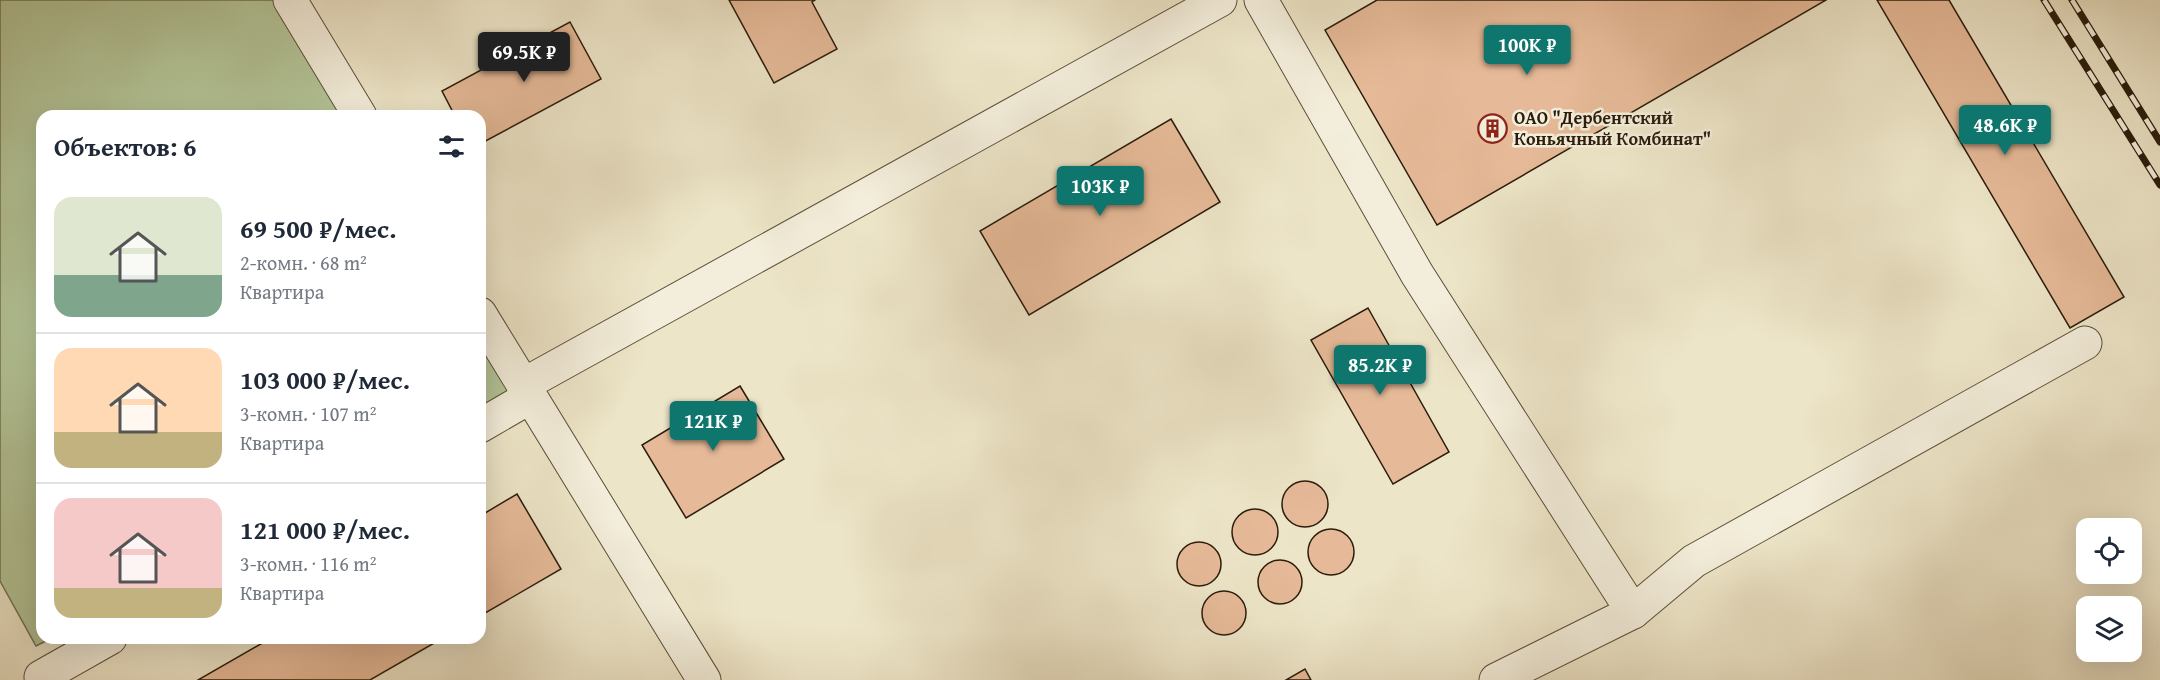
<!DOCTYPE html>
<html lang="ru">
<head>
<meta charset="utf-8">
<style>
	:root { --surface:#fff; --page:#f2f2f3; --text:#1f2937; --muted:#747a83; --line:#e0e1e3; --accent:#0f766e }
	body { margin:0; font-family:"Gentium Book Plus",serif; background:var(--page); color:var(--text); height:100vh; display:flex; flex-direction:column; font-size:22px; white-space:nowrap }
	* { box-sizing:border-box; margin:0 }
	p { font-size:20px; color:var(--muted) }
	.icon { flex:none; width:33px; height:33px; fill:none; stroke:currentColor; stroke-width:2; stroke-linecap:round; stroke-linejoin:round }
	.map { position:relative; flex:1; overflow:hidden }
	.drawer { position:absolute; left:36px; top:110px; width:450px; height:534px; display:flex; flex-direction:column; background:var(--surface); border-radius:18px; box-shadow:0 6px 24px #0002 }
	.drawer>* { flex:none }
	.buttons { position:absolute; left:2076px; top:518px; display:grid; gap:12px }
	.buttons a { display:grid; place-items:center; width:66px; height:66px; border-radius:12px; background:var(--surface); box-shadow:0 6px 24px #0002; font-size:30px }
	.price { position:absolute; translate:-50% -51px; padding:0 14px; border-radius:6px; background:var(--accent); color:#fff; font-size:20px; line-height:39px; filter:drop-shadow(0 2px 3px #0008) }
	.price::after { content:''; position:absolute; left:50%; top:36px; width:18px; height:14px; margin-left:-9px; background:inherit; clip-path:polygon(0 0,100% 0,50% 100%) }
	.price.selected { background:#222; color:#fff }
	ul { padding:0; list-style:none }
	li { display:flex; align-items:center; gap:18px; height:150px; padding:0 18px }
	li+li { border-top:2px solid var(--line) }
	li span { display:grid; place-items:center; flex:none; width:168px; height:120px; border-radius:18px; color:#555 }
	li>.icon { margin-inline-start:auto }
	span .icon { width:72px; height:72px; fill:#fffc; stroke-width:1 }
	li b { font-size:26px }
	h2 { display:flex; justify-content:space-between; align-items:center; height:72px; padding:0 18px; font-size:26px }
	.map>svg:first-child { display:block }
	.green { fill:#b4c699; stroke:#707152; stroke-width:1.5 }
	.building { fill:#e6ba98; stroke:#2b1c0b; stroke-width:1.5 }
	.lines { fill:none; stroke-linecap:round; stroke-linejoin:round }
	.minor-casing { stroke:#5c4e3a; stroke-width:35 }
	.minor { stroke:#f3eedb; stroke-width:33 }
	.rail-casing { stroke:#2b1c0b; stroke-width:7 }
	.rail { stroke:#f3eedb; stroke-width:4.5; stroke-dasharray:14; stroke-linecap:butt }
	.labels { text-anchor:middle; stroke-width:5; stroke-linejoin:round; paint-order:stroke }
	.poi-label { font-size:18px; font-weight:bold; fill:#2b1c0b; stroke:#f3eedb; text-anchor:start }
</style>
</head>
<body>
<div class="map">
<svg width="2160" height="680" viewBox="0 0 2160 680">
	<rect width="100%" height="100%" fill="#ede5c8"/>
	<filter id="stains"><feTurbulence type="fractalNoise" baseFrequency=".00333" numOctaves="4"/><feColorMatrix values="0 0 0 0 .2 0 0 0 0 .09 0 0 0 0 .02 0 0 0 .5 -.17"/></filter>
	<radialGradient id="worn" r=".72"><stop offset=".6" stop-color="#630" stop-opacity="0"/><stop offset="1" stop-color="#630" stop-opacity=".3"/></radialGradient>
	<g class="green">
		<polygon points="0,0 290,0 360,115 42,116 42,638 52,638 36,646 0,581"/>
		<polygon points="480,314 523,385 480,408"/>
	</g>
	<g class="building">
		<polygon points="729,0 815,0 812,2 837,49 774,83"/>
		<polygon points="1377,0 1826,0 1437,225 1325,30"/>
		<polygon points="1877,0 1949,0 2124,297 2070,328"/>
		<polygon points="570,22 601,79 480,144 480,116 455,116 442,91"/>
		<polygon points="1171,119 1220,202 1029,315 980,231"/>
		<polygon points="1368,308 1449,452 1393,484 1311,340"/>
		<polygon points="740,386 784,459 686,518 642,445"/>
		<circle cx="1305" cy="504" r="23"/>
		<polygon points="517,494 561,569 480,616 480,516"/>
		<circle cx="1255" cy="532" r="23"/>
		<circle cx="1331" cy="552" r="23"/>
		<circle cx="1199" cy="564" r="22"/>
		<circle cx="1280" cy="582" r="22"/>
		<circle cx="1224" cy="613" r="22"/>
		<polygon points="271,638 443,638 370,680 198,680"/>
		<polygon points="1305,669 1311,680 1286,680"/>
	</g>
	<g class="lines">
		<defs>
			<g id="minor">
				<polyline points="290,0 360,116"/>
				<polyline points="1261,0 1417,274 1633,612"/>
				<polyline points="480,314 704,680"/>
				<polyline points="523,385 1220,0"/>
				<polyline points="480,426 530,397"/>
				<polyline points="42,680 41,677 110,638"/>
				<polyline points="1496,680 1633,612 1694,561 2085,343"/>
			</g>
		</defs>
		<use href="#minor" class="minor-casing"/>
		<use href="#minor" class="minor"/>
		<defs>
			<g id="rail">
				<polyline points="2044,0 2160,185"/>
				<polyline points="2072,0 2160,142"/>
			</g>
		</defs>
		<use href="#rail" class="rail-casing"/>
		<use href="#rail" class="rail"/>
	</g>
	<defs>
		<symbol id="building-ring" viewBox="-11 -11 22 22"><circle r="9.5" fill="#f3eedb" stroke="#8f2418" stroke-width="1.5"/><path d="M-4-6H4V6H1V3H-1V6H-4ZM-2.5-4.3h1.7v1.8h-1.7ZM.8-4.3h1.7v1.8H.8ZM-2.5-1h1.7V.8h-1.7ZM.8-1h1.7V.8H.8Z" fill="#8f2418"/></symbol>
	</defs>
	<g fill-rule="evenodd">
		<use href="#building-ring" x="1476" y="112" width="33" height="33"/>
	</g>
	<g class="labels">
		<g class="poi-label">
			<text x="1514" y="124">ОАО "Дербентский<tspan x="1514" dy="21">Коньячный Комбинат"</tspan></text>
		</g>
	</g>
	<rect width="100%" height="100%" filter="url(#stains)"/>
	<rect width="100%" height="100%" fill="url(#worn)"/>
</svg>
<div class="buttons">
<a><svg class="icon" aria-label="locate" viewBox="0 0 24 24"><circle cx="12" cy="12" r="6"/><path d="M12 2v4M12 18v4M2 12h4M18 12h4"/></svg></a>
<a><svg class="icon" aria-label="layers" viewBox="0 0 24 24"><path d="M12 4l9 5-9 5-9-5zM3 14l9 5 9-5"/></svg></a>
</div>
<b class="price" style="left:1527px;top:76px">100K ₽</b>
<b class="price selected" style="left:524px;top:83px">69.5K ₽</b>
<b class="price" style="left:2005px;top:156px">48.6K ₽</b>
<b class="price" style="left:1100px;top:217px">103K ₽</b>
<b class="price" style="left:1380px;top:396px">85.2K ₽</b>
<b class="price" style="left:713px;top:452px">121K ₽</b>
<section class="drawer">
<h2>Объектов: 6<svg class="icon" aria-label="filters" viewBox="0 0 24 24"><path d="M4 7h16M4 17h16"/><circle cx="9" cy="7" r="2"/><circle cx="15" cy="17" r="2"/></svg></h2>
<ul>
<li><span style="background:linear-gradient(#dfe7d0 65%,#7fa58c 0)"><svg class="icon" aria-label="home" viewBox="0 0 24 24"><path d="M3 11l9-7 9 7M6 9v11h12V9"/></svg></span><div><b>69 500 ₽/мес.</b><p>2-комн. · 68 m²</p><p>Квартира</p></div></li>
<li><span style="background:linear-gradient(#ffd9b3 70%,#c2b280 0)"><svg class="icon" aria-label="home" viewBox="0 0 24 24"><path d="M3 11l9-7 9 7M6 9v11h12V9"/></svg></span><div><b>103 000 ₽/мес.</b><p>3-комн. · 107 m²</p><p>Квартира</p></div></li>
<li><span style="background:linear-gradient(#f6c9c9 75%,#c2b280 0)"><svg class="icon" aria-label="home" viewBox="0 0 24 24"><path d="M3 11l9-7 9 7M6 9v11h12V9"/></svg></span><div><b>121 000 ₽/мес.</b><p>3-комн. · 116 m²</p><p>Квартира</p></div></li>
</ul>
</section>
</div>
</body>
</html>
